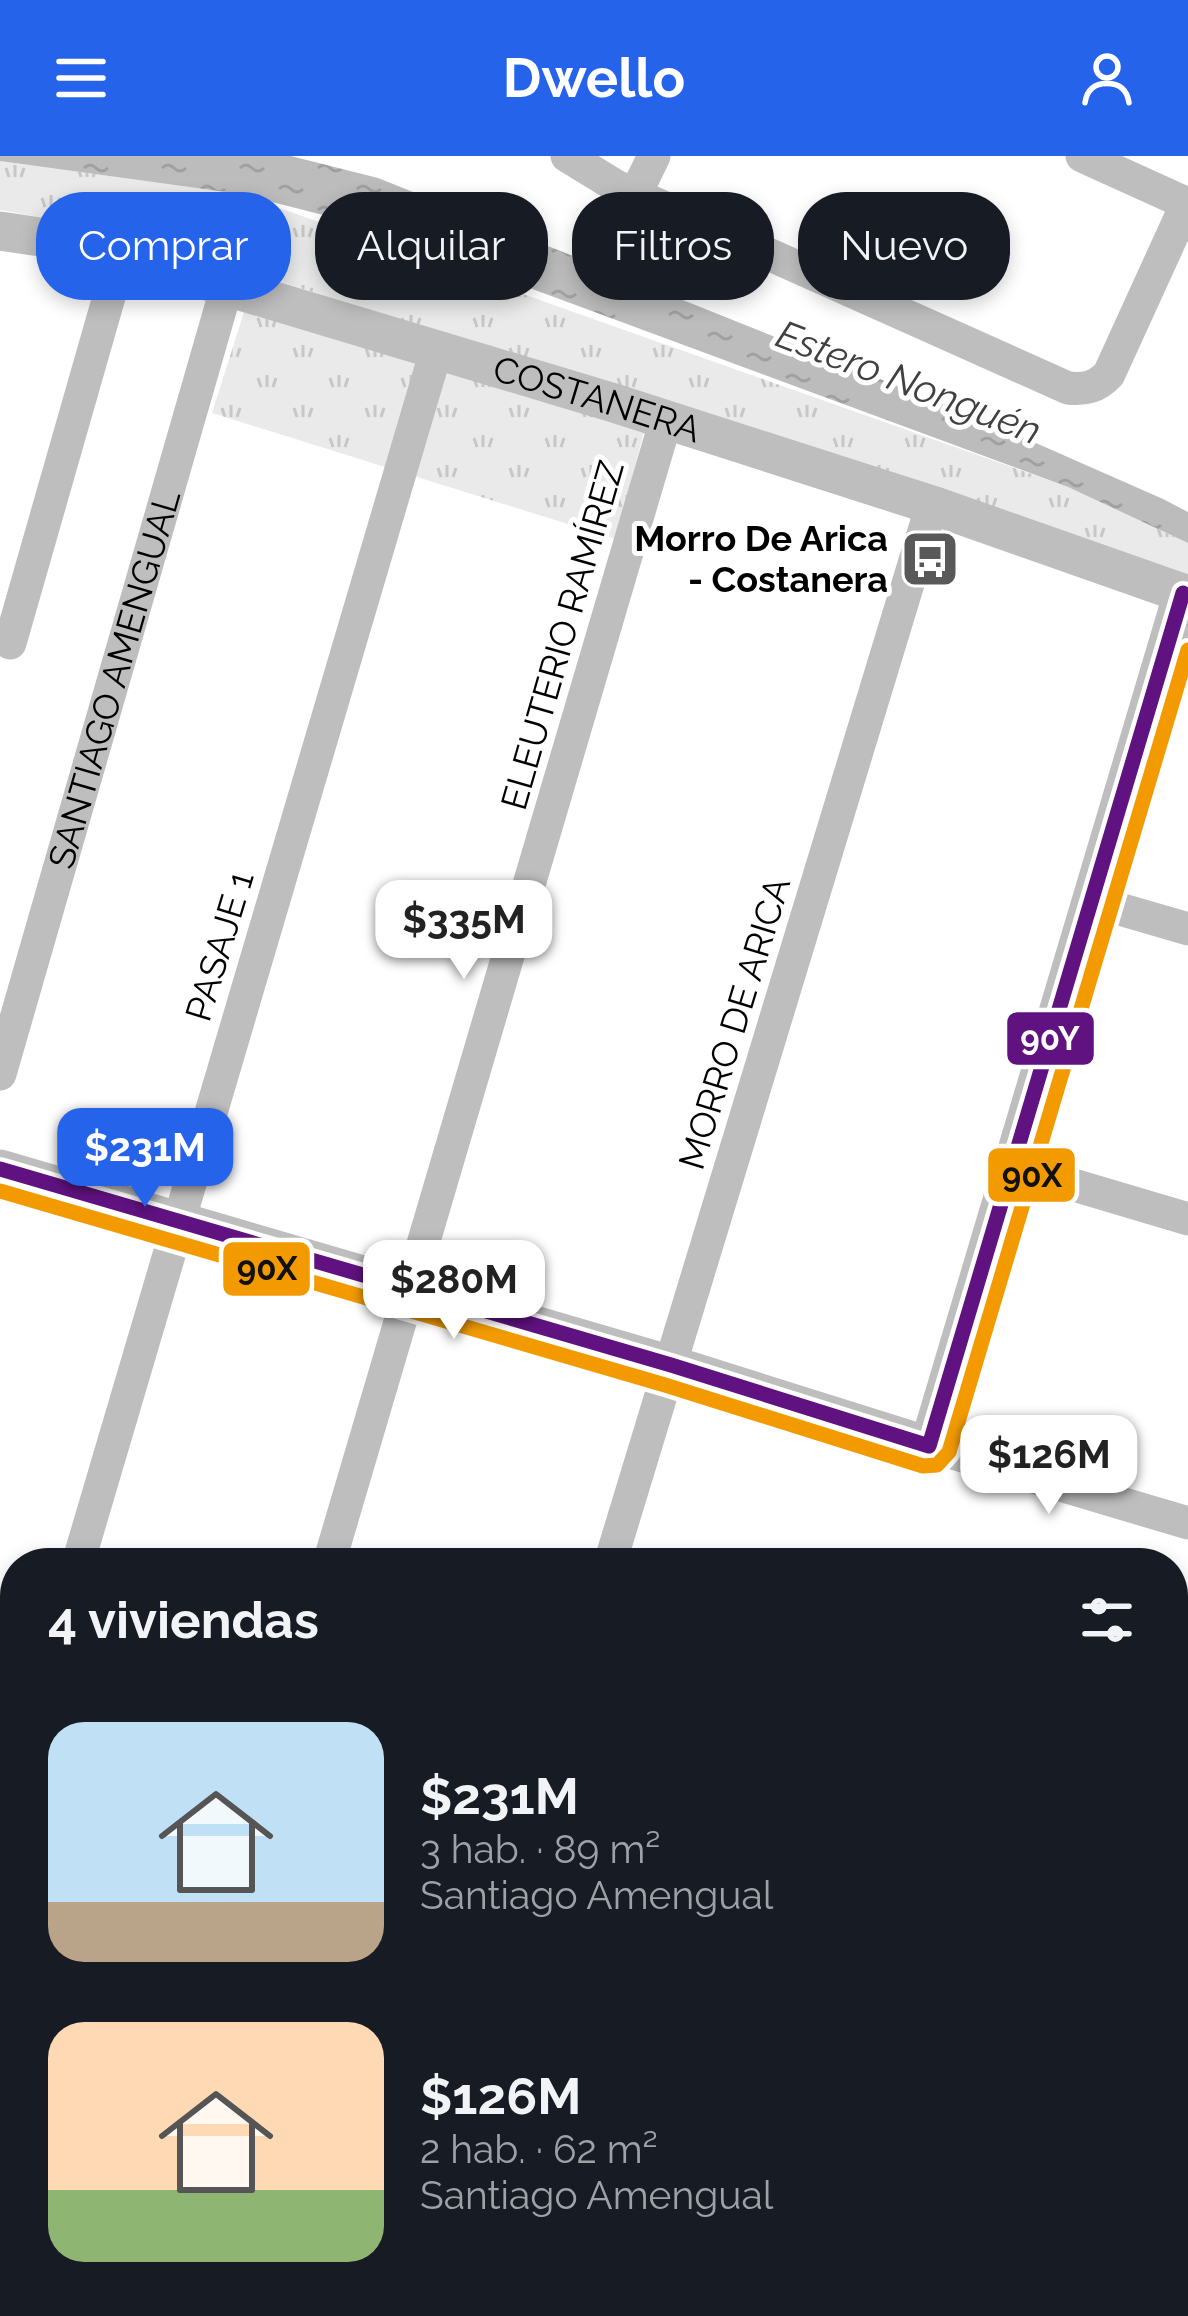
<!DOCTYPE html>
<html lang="es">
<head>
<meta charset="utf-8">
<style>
	:root { --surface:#171b24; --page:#20242c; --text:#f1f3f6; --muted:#9ea1a6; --accent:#2563eb }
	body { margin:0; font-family:Raleway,sans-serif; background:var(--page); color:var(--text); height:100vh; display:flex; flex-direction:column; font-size:45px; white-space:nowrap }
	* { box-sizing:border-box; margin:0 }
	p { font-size:39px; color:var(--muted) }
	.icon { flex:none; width:66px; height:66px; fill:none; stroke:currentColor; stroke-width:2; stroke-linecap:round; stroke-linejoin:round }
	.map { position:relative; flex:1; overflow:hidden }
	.details { position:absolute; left:0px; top:1392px; width:1188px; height:768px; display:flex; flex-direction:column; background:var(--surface); border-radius:48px 48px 0 0; box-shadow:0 6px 18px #0003 }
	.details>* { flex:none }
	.guide { position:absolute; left:36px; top:36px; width:1116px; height:108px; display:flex; gap:24px }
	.price { position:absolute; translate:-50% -102px; padding:0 27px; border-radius:24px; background:#fff; color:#222; font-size:39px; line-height:78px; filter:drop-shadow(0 3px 6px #0008) }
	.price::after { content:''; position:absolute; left:50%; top:72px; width:36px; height:27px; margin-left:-18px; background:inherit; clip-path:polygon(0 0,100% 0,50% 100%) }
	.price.current { background:var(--accent); color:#fff }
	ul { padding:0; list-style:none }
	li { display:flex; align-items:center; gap:36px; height:300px; padding:0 48px }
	li span { display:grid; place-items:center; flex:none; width:336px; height:240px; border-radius:36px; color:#555 }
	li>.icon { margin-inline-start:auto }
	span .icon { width:144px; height:144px; fill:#fffc; stroke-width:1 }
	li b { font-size:51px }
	h2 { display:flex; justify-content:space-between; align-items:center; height:144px; padding:0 48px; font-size:51px }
	.pill { padding:0 42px; border-radius:48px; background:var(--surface); box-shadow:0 6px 18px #0003; font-size:42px; line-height:108px }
	.pill.current { background:var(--accent); color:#fff }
	header { display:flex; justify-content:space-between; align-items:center; height:156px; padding:0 48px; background:var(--accent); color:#fff; font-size:54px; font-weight:700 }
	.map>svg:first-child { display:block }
	.grass { fill:url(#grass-tufts) }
	.water { fill:url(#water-ripples) }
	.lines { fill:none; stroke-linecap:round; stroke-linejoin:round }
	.service { stroke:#bebebe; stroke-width:16 }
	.minor { stroke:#bebebe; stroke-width:33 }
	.tertiary { stroke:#bebebe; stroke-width:39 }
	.bus-1-casing { stroke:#fff; stroke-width:24 }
	.bus-2-casing { stroke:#fff; stroke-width:24 }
	.bus-1 { stroke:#5f1280; stroke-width:15 }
	.bus-2 { stroke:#f29a00; stroke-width:15 }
	.labels { text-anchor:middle; stroke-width:10; stroke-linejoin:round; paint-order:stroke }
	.street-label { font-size:36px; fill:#000; stroke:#fff }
	.poi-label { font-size:36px; font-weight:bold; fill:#000; stroke:#fff; text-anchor:end }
	.water-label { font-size:39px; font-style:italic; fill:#404040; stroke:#fff }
	.line-badge { stroke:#fff; stroke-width:4.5 }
	.badge-label { font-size:33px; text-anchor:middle; font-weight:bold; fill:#fff }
	.pale-badge-label { font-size:33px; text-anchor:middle; font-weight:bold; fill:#111 }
</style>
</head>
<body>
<header><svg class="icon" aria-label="menu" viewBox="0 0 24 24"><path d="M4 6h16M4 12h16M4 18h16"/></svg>Dwello<svg class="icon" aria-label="person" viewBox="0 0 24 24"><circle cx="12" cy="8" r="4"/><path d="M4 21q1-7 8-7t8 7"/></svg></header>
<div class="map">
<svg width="1188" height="2160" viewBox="0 0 1188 2160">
	<defs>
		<pattern id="grass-tufts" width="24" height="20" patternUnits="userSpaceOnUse" patternTransform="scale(3)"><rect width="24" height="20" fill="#eaeaea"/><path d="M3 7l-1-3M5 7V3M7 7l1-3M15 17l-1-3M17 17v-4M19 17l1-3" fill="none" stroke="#c7c7c7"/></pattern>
		<pattern id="water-ripples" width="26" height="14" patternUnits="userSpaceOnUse" patternTransform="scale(3)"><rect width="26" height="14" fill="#bcbcbc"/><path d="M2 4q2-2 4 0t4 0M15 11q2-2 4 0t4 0" fill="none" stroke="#a0a0a0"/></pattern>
	</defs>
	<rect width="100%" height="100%" fill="#fff"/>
	<g class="grass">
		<polygon points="0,5 240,38 1068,331 1188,387 1188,420 538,205 110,74 0,54"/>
		<polygon points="245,153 644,276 616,383 212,257"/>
		<polygon points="1188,1556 1188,1923 1173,1915 1173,1603"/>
	</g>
	<polygon class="water" points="0,0 291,0 378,22 995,269 1163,343 1188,356 1188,387 1068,331 351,66 240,38 0,5"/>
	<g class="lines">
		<polyline class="service" points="1131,2160 1136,2145"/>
		<g class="minor">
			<path d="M 567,0 L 616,30 L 1068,232 C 1085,234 1097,231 1109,218 L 1187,47"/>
			<polyline points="1082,0 1188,48"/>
			<polyline points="635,39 654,0"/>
			<polyline points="10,487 121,99"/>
			<polyline points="1092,745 1188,773"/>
			<path id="s1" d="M 0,918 L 227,130"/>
			<polyline points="1013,1011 1188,1063"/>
			<polyline points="929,1290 1188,1367"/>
			<polyline points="78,1407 436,195"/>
			<polyline points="329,1407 666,264"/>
			<polyline points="610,1407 932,349"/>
			<polyline points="0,1615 15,1619"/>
			<polyline points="0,1806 5,1788"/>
			<polyline points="0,2000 15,2004"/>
			<polyline points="293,2145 340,2160"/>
			<polyline points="123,2160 127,2145"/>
			<polyline points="783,2160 788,2145"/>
		</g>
		<g class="tertiary">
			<path id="s2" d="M 0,75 L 81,87 L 614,247 L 932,349 L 1188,439"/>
			<polyline points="0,1013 671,1209 929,1290 1183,437"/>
		</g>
		<defs>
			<polyline id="bus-1" points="0,1013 671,1209 929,1290 1183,437"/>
			<polyline id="bus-2" points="0,1035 665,1229 923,1310 937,1309 949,1296 1188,494"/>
		</defs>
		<use href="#bus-1" class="bus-1-casing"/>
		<use href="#bus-2" class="bus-2-casing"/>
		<use href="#bus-1" class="bus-1"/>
		<use href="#bus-2" class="bus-2"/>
	</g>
	<defs>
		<symbol id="bus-square" viewBox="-11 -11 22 22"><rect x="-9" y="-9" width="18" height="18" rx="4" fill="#595959" stroke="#fff"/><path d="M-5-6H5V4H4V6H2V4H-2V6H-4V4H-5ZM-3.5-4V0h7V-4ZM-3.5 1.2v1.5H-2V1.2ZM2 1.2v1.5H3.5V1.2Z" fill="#fff"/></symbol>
	</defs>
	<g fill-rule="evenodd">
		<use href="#bus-square" x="897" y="370" width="66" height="66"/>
	</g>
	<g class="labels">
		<g class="street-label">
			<text dy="13" stroke="none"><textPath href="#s2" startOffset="621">COSTANERA</textPath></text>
			<text transform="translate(562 479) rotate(-74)" y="13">ELEUTERIO RAMÍREZ</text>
			<text dy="13" stroke="none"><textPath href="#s1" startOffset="411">SANTIAGO AMENGUAL</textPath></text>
			<text transform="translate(219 790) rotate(-73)" y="13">PASAJE 1</text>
			<text transform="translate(734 867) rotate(-73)" y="13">MORRO DE ARICA</text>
		</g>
		<g class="poi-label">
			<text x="888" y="395">Morro De Arica<tspan x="888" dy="41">- Costanera</tspan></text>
		</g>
		<g class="water-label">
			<text transform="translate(909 226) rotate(21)" y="14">Estero Nonguén</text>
		</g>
	</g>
	<g class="line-badge">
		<rect x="1005" y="854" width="91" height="57" rx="12" fill="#5f1280"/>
		<rect x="986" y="990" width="91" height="58" rx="12" fill="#f29a00"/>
		<rect x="221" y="1084" width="91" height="58" rx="12" fill="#f29a00"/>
	</g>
	<g class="badge-label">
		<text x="1050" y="894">90Y</text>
	</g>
	<g class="pale-badge-label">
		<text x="1032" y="1031">90X</text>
		<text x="267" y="1124">90X</text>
	</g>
</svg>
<b class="price" style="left:464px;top:826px">$335M</b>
<b class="price current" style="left:145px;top:1054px">$231M</b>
<b class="price" style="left:454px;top:1186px">$280M</b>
<b class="price" style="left:1049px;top:1361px">$126M</b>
<div class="guide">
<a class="pill current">Comprar</a>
<a class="pill">Alquilar</a>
<a class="pill">Filtros</a>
<a class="pill">Nuevo</a>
</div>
<section class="details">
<h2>4 viviendas<svg class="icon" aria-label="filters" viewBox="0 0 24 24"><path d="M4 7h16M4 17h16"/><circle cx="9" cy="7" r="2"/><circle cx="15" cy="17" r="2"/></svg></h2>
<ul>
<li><span style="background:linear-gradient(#bfe0f5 75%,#b9a48a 0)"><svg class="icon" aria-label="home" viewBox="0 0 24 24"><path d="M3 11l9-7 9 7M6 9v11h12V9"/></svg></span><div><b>$231M</b><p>3 hab. · 89 m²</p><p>Santiago Amengual</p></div></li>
<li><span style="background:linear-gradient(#ffd9b3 70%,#8fb573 0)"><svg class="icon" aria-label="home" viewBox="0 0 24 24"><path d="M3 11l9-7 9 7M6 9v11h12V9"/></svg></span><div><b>$126M</b><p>2 hab. · 62 m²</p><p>Santiago Amengual</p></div></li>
</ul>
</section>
</div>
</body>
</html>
